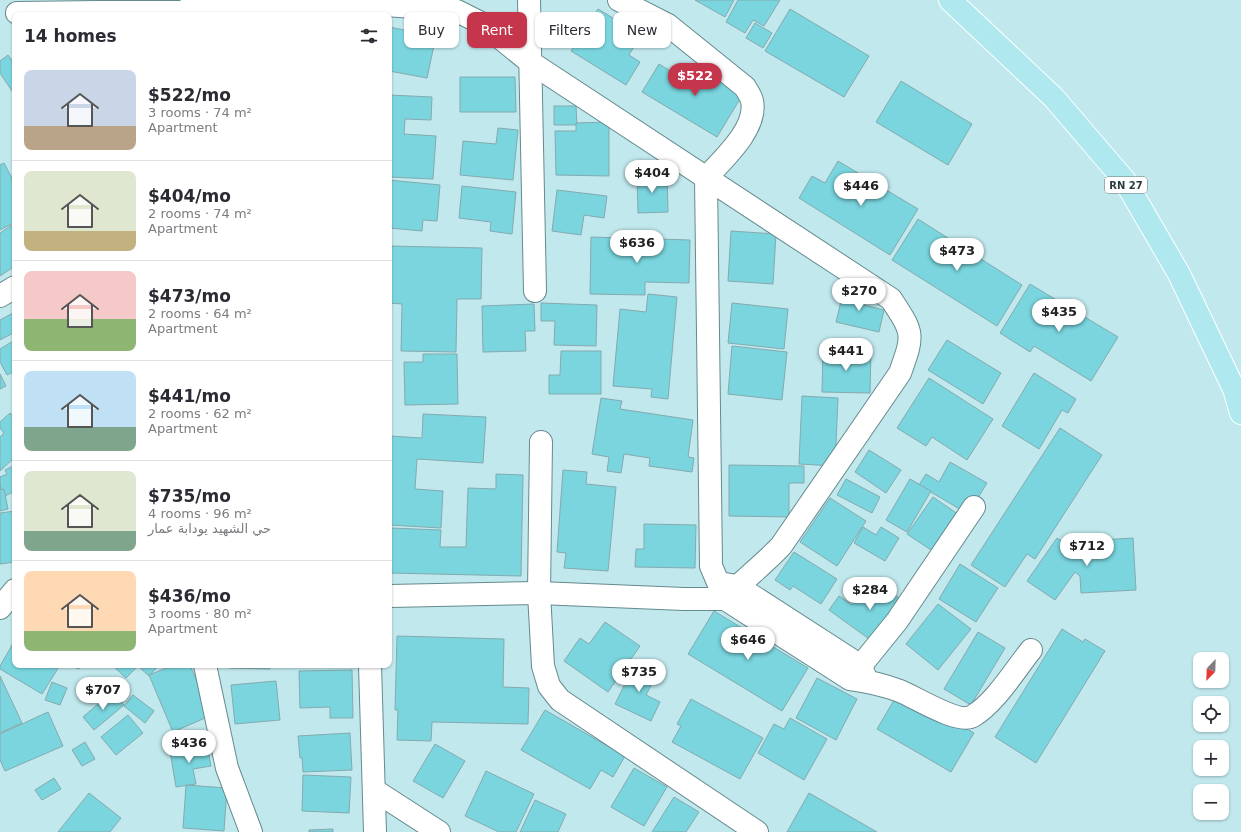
<!DOCTYPE html>
<html lang="en">
<head>
<meta charset="utf-8">
<style>
	:root { --surface:#fff; --page:#f7f7f7; --text:#2b2b33; --muted:#7c7c81; --line:#e1e1e2; --accent:#c5354b }
	body { margin:0; font-family:"DejaVu Sans",Cairo,sans-serif; background:var(--page); color:var(--text); height:100vh; display:flex; flex-direction:column; font-size:15px; white-space:nowrap }
	* { box-sizing:border-box; margin:0 }
	p { font-size:13px; color:var(--muted) }
	.icon { flex:none; width:22px; height:22px; fill:none; stroke:currentColor; stroke-width:2; stroke-linecap:round; stroke-linejoin:round }
	.map { position:relative; flex:1; overflow:hidden }
	.details { position:absolute; left:12px; top:12px; width:380px; height:656px; display:flex; flex-direction:column; background:var(--surface); border-radius:8px; box-shadow:0 1px 3px #0004 }
	.details>* { flex:none }
	.banner { position:absolute; left:404px; top:12px; width:380px; height:36px; display:flex; gap:8px }
	.needle { width:26px; rotate:203deg }
	.fabs { position:absolute; left:1193px; top:652px; display:grid; gap:8px }
	.fabs a { display:grid; place-items:center; width:36px; height:36px; border-radius:8px; background:var(--surface); box-shadow:0 1px 3px #0004; font-size:20px }
	.price { position:absolute; translate:-50% -34px; padding:0 9px; border-radius:14px; background:#fff; color:#222; font-size:13px; line-height:26px; filter:drop-shadow(0 1px 2px #0008) }
	.price::after { content:''; position:absolute; left:50%; top:24px; width:12px; height:9px; margin-left:-6px; background:inherit; clip-path:polygon(0 0,100% 0,50% 100%) }
	.price.on { background:var(--accent); color:#fff }
	ul { padding:0; list-style:none }
	li { display:flex; align-items:center; gap:12px; height:100px; padding:0 12px }
	li+li { border-top:1px solid var(--line) }
	li span { display:grid; place-items:center; flex:none; width:112px; height:80px; border-radius:8px; color:#555 }
	li>.icon { margin-inline-start:auto }
	span .icon { width:48px; height:48px; fill:#fffc; stroke-width:1 }
	li b { font-size:17px }
	h2 { display:flex; justify-content:space-between; align-items:center; height:48px; padding:0 12px; font-size:17px }
	.tag { padding:0 14px; border-radius:8px; background:var(--surface); box-shadow:0 1px 3px #0004; font-size:14px; line-height:36px }
	.tag.on { background:var(--accent); color:#fff }
	.map>svg:first-child { display:block }
	.building { fill:#7ad5de; stroke:#84aaae }
	.lines { fill:none; stroke-linecap:round; stroke-linejoin:round }
	.street-casing { stroke:#658a8e; stroke-width:24 }
	.primary-casing { stroke:#fff; stroke-width:24 }
	.street { stroke:#fff; stroke-width:22 }
	.primary { stroke:#afe9ef; stroke-width:22 }
	.labels { text-anchor:middle; stroke-width:3; stroke-linejoin:round; paint-order:stroke }
	.shield { fill:#fff; stroke:#6b7677; stroke-width:1 }
	.shield-label { font-size:10px; font-weight:bold; fill:#2b3b3d }
</style>
</head>
<body>
<div class="map">
<svg width="1241" height="832" viewBox="0 0 1241 832">
	<rect width="100%" height="100%" fill="#c0e8ed"/>
	<g class="building">
		<polygon points="695,0 734,0 725,17"/>
		<polygon points="738,0 780,0 764,26 753,20 745,33 726,22"/>
		<polygon points="598,9 641,35 629,55 640,62 626,85 571,51"/>
		<polygon points="790,9 869,56 844,97 765,51"/>
		<polygon points="755,23 772,33 763,48 746,38"/>
		<polygon points="389,27 436,36 427,78 389,71"/>
		<polygon points="8,55 15,65 15,89 12,91 0,73 0,61"/>
		<polygon points="659,64 690,83 701,65 714,73 713,76 743,94 717,137 642,92"/>
		<polygon points="460,77 515,77 516,112 460,112"/>
		<polygon points="901,81 972,124 948,165 876,122"/>
		<polygon points="389,95 432,97 431,120 405,119 404,134 436,136 433,179 389,177"/>
		<polygon points="554,106 576,106 577,125 554,125"/>
		<polygon points="609,122 609,176 556,175 555,131 576,131 576,123"/>
		<polygon points="498,128 518,130 513,180 460,175 463,141 496,144"/>
		<polygon points="838,161 918,209 890,255 799,198 812,176 825,183"/>
		<polygon points="4,163 15,184 15,222 0,230 0,165"/>
		<polygon points="667,175 668,212 638,213 637,176"/>
		<polygon points="389,180 440,185 437,221 423,220 422,231 389,228"/>
		<polygon points="462,186 516,192 512,234 490,231 491,222 459,218"/>
		<polygon points="557,190 607,196 604,218 584,215 581,235 552,231"/>
		<polygon points="918,219 1022,285 997,326 892,260"/>
		<polygon points="15,223 15,266 0,276 0,233"/>
		<polygon points="731,231 776,234 773,284 728,281"/>
		<polygon points="591,237 690,240 689,283 645,282 645,295 590,294"/>
		<polygon points="389,246 482,248 481,299 457,299 456,352 401,351 402,304 389,303"/>
		<polygon points="1030,284 1118,337 1091,381 1034,346 1030,352 1000,333"/>
		<polygon points="844,289 867,295 864,305 884,310 879,332 836,322"/>
		<polygon points="648,294 677,297 668,399 651,397 652,389 613,386 620,309 646,312"/>
		<polygon points="541,303 597,305 596,346 554,345 555,321 541,321"/>
		<polygon points="732,303 788,309 784,349 728,343"/>
		<polygon points="534,304 535,331 525,331 526,351 483,352 482,306"/>
		<polygon points="15,312 15,332 0,340 0,320"/>
		<polygon points="15,340 15,371 7,375 0,362 0,349"/>
		<polygon points="947,340 1001,373 983,404 928,370"/>
		<polygon points="732,346 787,352 782,400 728,394"/>
		<polygon points="823,350 871,351 870,393 822,392"/>
		<polygon points="561,351 601,351 601,394 549,394 549,375 560,375"/>
		<polygon points="423,354 457,354 458,404 405,405 404,362 423,362"/>
		<polygon points="1034,373 1076,399 1068,413 1062,410 1039,449 1002,426"/>
		<polygon points="0,374 6,386 0,389"/>
		<polygon points="929,378 993,419 967,460 932,437 926,446 897,428"/>
		<polygon points="802,396 838,398 835,466 799,464"/>
		<polygon points="601,398 622,401 620,409 693,420 688,457 694,458 692,472 649,466 650,458 624,454 621,473 607,471 609,457 592,454"/>
		<polygon points="10,413 15,419 15,457 0,471 0,437 4,433 0,428 0,422"/>
		<polygon points="423,414 486,417 483,463 417,459 415,489 443,491 441,528 389,525 389,436 422,438"/>
		<polygon points="1060,428 1102,455 1035,559 1027,554 1005,587 971,565"/>
		<polygon points="869,450 901,470 886,493 855,472"/>
		<polygon points="950,462 987,483 968,514 919,485 926,474 939,482"/>
		<polygon points="15,465 15,491 1,498 0,477 7,474 5,470"/>
		<polygon points="729,465 804,466 804,483 789,483 789,517 729,516"/>
		<polygon points="563,470 587,472 586,484 616,487 608,571 564,568 566,553 557,552"/>
		<polygon points="496,474 523,475 521,576 389,573 390,528 441,530 440,547 466,547 468,488 496,489"/>
		<polygon points="846,479 880,497 872,513 837,495"/>
		<polygon points="910,479 931,491 907,532 886,520"/>
		<polygon points="4,489 8,509 0,511 0,490"/>
		<polygon points="933,497 965,519 940,556 907,534"/>
		<polygon points="830,498 866,521 837,566 800,542"/>
		<polygon points="15,511 15,562 0,564 0,513"/>
		<polygon points="644,524 696,525 695,568 635,567 636,549 644,549"/>
		<polygon points="863,527 876,535 881,527 899,538 885,561 854,543"/>
		<polygon points="1057,538 1072,548 1078,539 1089,546 1090,555 1100,540 1133,538 1136,590 1081,593 1080,576 1075,572 1055,600 1027,581"/>
		<polygon points="794,552 837,579 821,604 793,586 790,590 775,580"/>
		<polygon points="960,564 998,588 976,622 939,599"/>
		<polygon points="871,578 906,603 876,644 829,610 839,596 852,605"/>
		<polygon points="938,604 971,629 938,670 906,644"/>
		<polygon points="714,611 808,668 782,711 688,654"/>
		<polygon points="605,622 640,646 608,692 564,661 580,638 589,644"/>
		<polygon points="1062,629 1083,642 1085,639 1105,651 1036,763 995,737"/>
		<polygon points="978,632 1005,648 971,705 944,689"/>
		<polygon points="397,636 504,639 503,687 529,688 528,724 432,722 431,741 397,740 398,710 395,710"/>
		<polygon points="15,640 15,665 60,665 42,694 0,669 0,666"/>
		<polygon points="636,662 658,672 646,695 660,702 651,721 615,704"/>
		<polygon points="69,665 81,665 79,669"/>
		<polygon points="112,665 159,665 149,676 138,666 126,678"/>
		<polygon points="174,665 190,665 198,684 221,711 173,732 149,675"/>
		<polygon points="230,665 270,665 270,669 229,668"/>
		<polygon points="352,670 353,718 330,718 330,707 300,708 299,671"/>
		<polygon points="0,676 22,723 0,733"/>
		<polygon points="817,678 857,699 836,740 796,718"/>
		<polygon points="276,681 280,720 235,724 231,685"/>
		<polygon points="52,682 67,688 60,705 45,700"/>
		<polygon points="900,690 974,733 951,772 877,729"/>
		<polygon points="112,692 124,705 94,730 83,717"/>
		<polygon points="133,695 154,711 145,723 124,706"/>
		<polygon points="691,699 763,738 740,779 672,742 681,726 677,724"/>
		<polygon points="545,710 625,756 613,777 601,770 590,789 521,750"/>
		<polygon points="48,712 63,746 5,771 0,760 0,734"/>
		<polygon points="128,715 143,733 116,755 101,737"/>
		<polygon points="790,718 827,739 804,780 758,753 774,724 784,729"/>
		<polygon points="350,733 352,770 303,772 302,758 300,758 298,736"/>
		<polygon points="85,742 95,759 82,766 72,750"/>
		<polygon points="435,744 465,761 443,798 413,781"/>
		<polygon points="207,745 211,766 193,769 196,784 176,787 170,751"/>
		<polygon points="634,768 667,787 644,826 611,807"/>
		<polygon points="486,771 534,794 516,832 499,832 465,816"/>
		<polygon points="303,775 351,777 349,813 302,811"/>
		<polygon points="54,778 61,789 42,800 35,790"/>
		<polygon points="186,785 227,788 224,831 183,828"/>
		<polygon points="89,793 121,818 110,832 58,832"/>
		<polygon points="809,793 877,832 787,832"/>
		<polygon points="674,797 699,812 686,832 652,832"/>
		<polygon points="535,800 566,814 558,832 520,832"/>
		<polygon points="333,829 333,832 309,832 309,830"/>
	</g>
	<g class="lines">
		<defs>
			<g id="street">
				<polyline points="529,0 535,291"/>
				<path d="M 619,0 L 668,25 L 745,87 C 747,91 751,96 752,101 C 758,128 723,159 706,178 L 711,566 L 725,599 L 850,679 C 866,681 884,685 900,691 C 915,697 959,725 973,716 C 995,703 1015,670 1031,650"/>
				<path d="M 17,13 L 181,11 L 354,3 L 430,8 L 457,11 L 483,24 L 530,62 L 891,299 C 914,334 914,334 900,373 L 781,546 C 763,565 743,580 725,599 L 684,599 L 539,593 L 389,596"/>
				<polyline points="0,296 15,287"/>
				<polyline points="541,442 539,593 543,666 549,686 560,700 757,832"/>
				<polyline points="725,584 737,586 861,666 866,679"/>
				<polyline points="0,608 15,590"/>
				<polyline points="205,665 227,768 251,832"/>
				<polyline points="370,665 375,832"/>
				<polyline points="850,679 897,621 974,507"/>
				<polyline points="374,790 439,832"/>
			</g>
			<polyline id="primary" points="950,0 1054,98 1125,181 1179,274 1234,389 1241,413"/>
		</defs>
		<use href="#street" class="street-casing"/>
		<use href="#primary" class="primary-casing"/>
		<use href="#street" class="street"/>
		<use href="#primary" class="primary"/>
	</g>
	<g class="labels">
		<rect class="shield" x="1105" y="177" width="42" height="16" rx="3"/>
		<g class="shield-label">
			<text x="1126" y="189">RN 27</text>
		</g>
	</g>
</svg>
<div class="fabs">
<a><svg class="needle" viewBox="-14 -14 28 28"><path d="M0-13l5 13h-10z" fill="#e53935"/><path d="M0 13l5-13h-10z" fill="#7c7c81"/></svg></a>
<a><svg class="icon" aria-label="locate" viewBox="0 0 24 24"><circle cx="12" cy="12" r="6"/><path d="M12 2v4M12 18v4M2 12h4M18 12h4"/></svg></a>
<a>+</a>
<a>−</a>
</div>
<b class="price on" style="left:695px;top:97px">$522</b>
<b class="price" style="left:652px;top:194px">$404</b>
<b class="price" style="left:861px;top:207px">$446</b>
<b class="price" style="left:637px;top:264px">$636</b>
<b class="price" style="left:957px;top:272px">$473</b>
<b class="price" style="left:859px;top:312px">$270</b>
<b class="price" style="left:1059px;top:333px">$435</b>
<b class="price" style="left:846px;top:372px">$441</b>
<b class="price" style="left:1087px;top:567px">$712</b>
<b class="price" style="left:870px;top:611px">$284</b>
<b class="price" style="left:748px;top:661px">$646</b>
<b class="price" style="left:639px;top:693px">$735</b>
<b class="price" style="left:103px;top:711px">$707</b>
<b class="price" style="left:189px;top:764px">$436</b>
<div class="banner">
<a class="tag">Buy</a>
<a class="tag on">Rent</a>
<a class="tag">Filters</a>
<a class="tag">New</a>
</div>
<section class="details">
<h2>14 homes<svg class="icon" aria-label="filters" viewBox="0 0 24 24"><path d="M4 7h16M4 17h16"/><circle cx="9" cy="7" r="2"/><circle cx="15" cy="17" r="2"/></svg></h2>
<ul>
<li><span style="background:linear-gradient(#c9d6e8 70%,#b9a48a 0)"><svg class="icon" aria-label="home" viewBox="0 0 24 24"><path d="M3 11l9-7 9 7M6 9v11h12V9"/></svg></span><div><b>$522/mo</b><p>3 rooms · 74 m²</p><p>Apartment</p></div></li>
<li><span style="background:linear-gradient(#dfe7d0 75%,#c2b280 0)"><svg class="icon" aria-label="home" viewBox="0 0 24 24"><path d="M3 11l9-7 9 7M6 9v11h12V9"/></svg></span><div><b>$404/mo</b><p>2 rooms · 74 m²</p><p>Apartment</p></div></li>
<li><span style="background:linear-gradient(#f6c9c9 60%,#8fb573 0)"><svg class="icon" aria-label="home" viewBox="0 0 24 24"><path d="M3 11l9-7 9 7M6 9v11h12V9"/></svg></span><div><b>$473/mo</b><p>2 rooms · 64 m²</p><p>Apartment</p></div></li>
<li><span style="background:linear-gradient(#bfe0f5 70%,#7fa58c 0)"><svg class="icon" aria-label="home" viewBox="0 0 24 24"><path d="M3 11l9-7 9 7M6 9v11h12V9"/></svg></span><div><b>$441/mo</b><p>2 rooms · 62 m²</p><p>Apartment</p></div></li>
<li><span style="background:linear-gradient(#dfe7d0 75%,#7fa58c 0)"><svg class="icon" aria-label="home" viewBox="0 0 24 24"><path d="M3 11l9-7 9 7M6 9v11h12V9"/></svg></span><div><b>$735/mo</b><p>4 rooms · 96 m²</p><p>حي الشهيد يودابة عمار</p></div></li>
<li><span style="background:linear-gradient(#ffd9b3 75%,#8fb573 0)"><svg class="icon" aria-label="home" viewBox="0 0 24 24"><path d="M3 11l9-7 9 7M6 9v11h12V9"/></svg></span><div><b>$436/mo</b><p>3 rooms · 80 m²</p><p>Apartment</p></div></li>
</ul>
</section>
</div>
</body>
</html>
